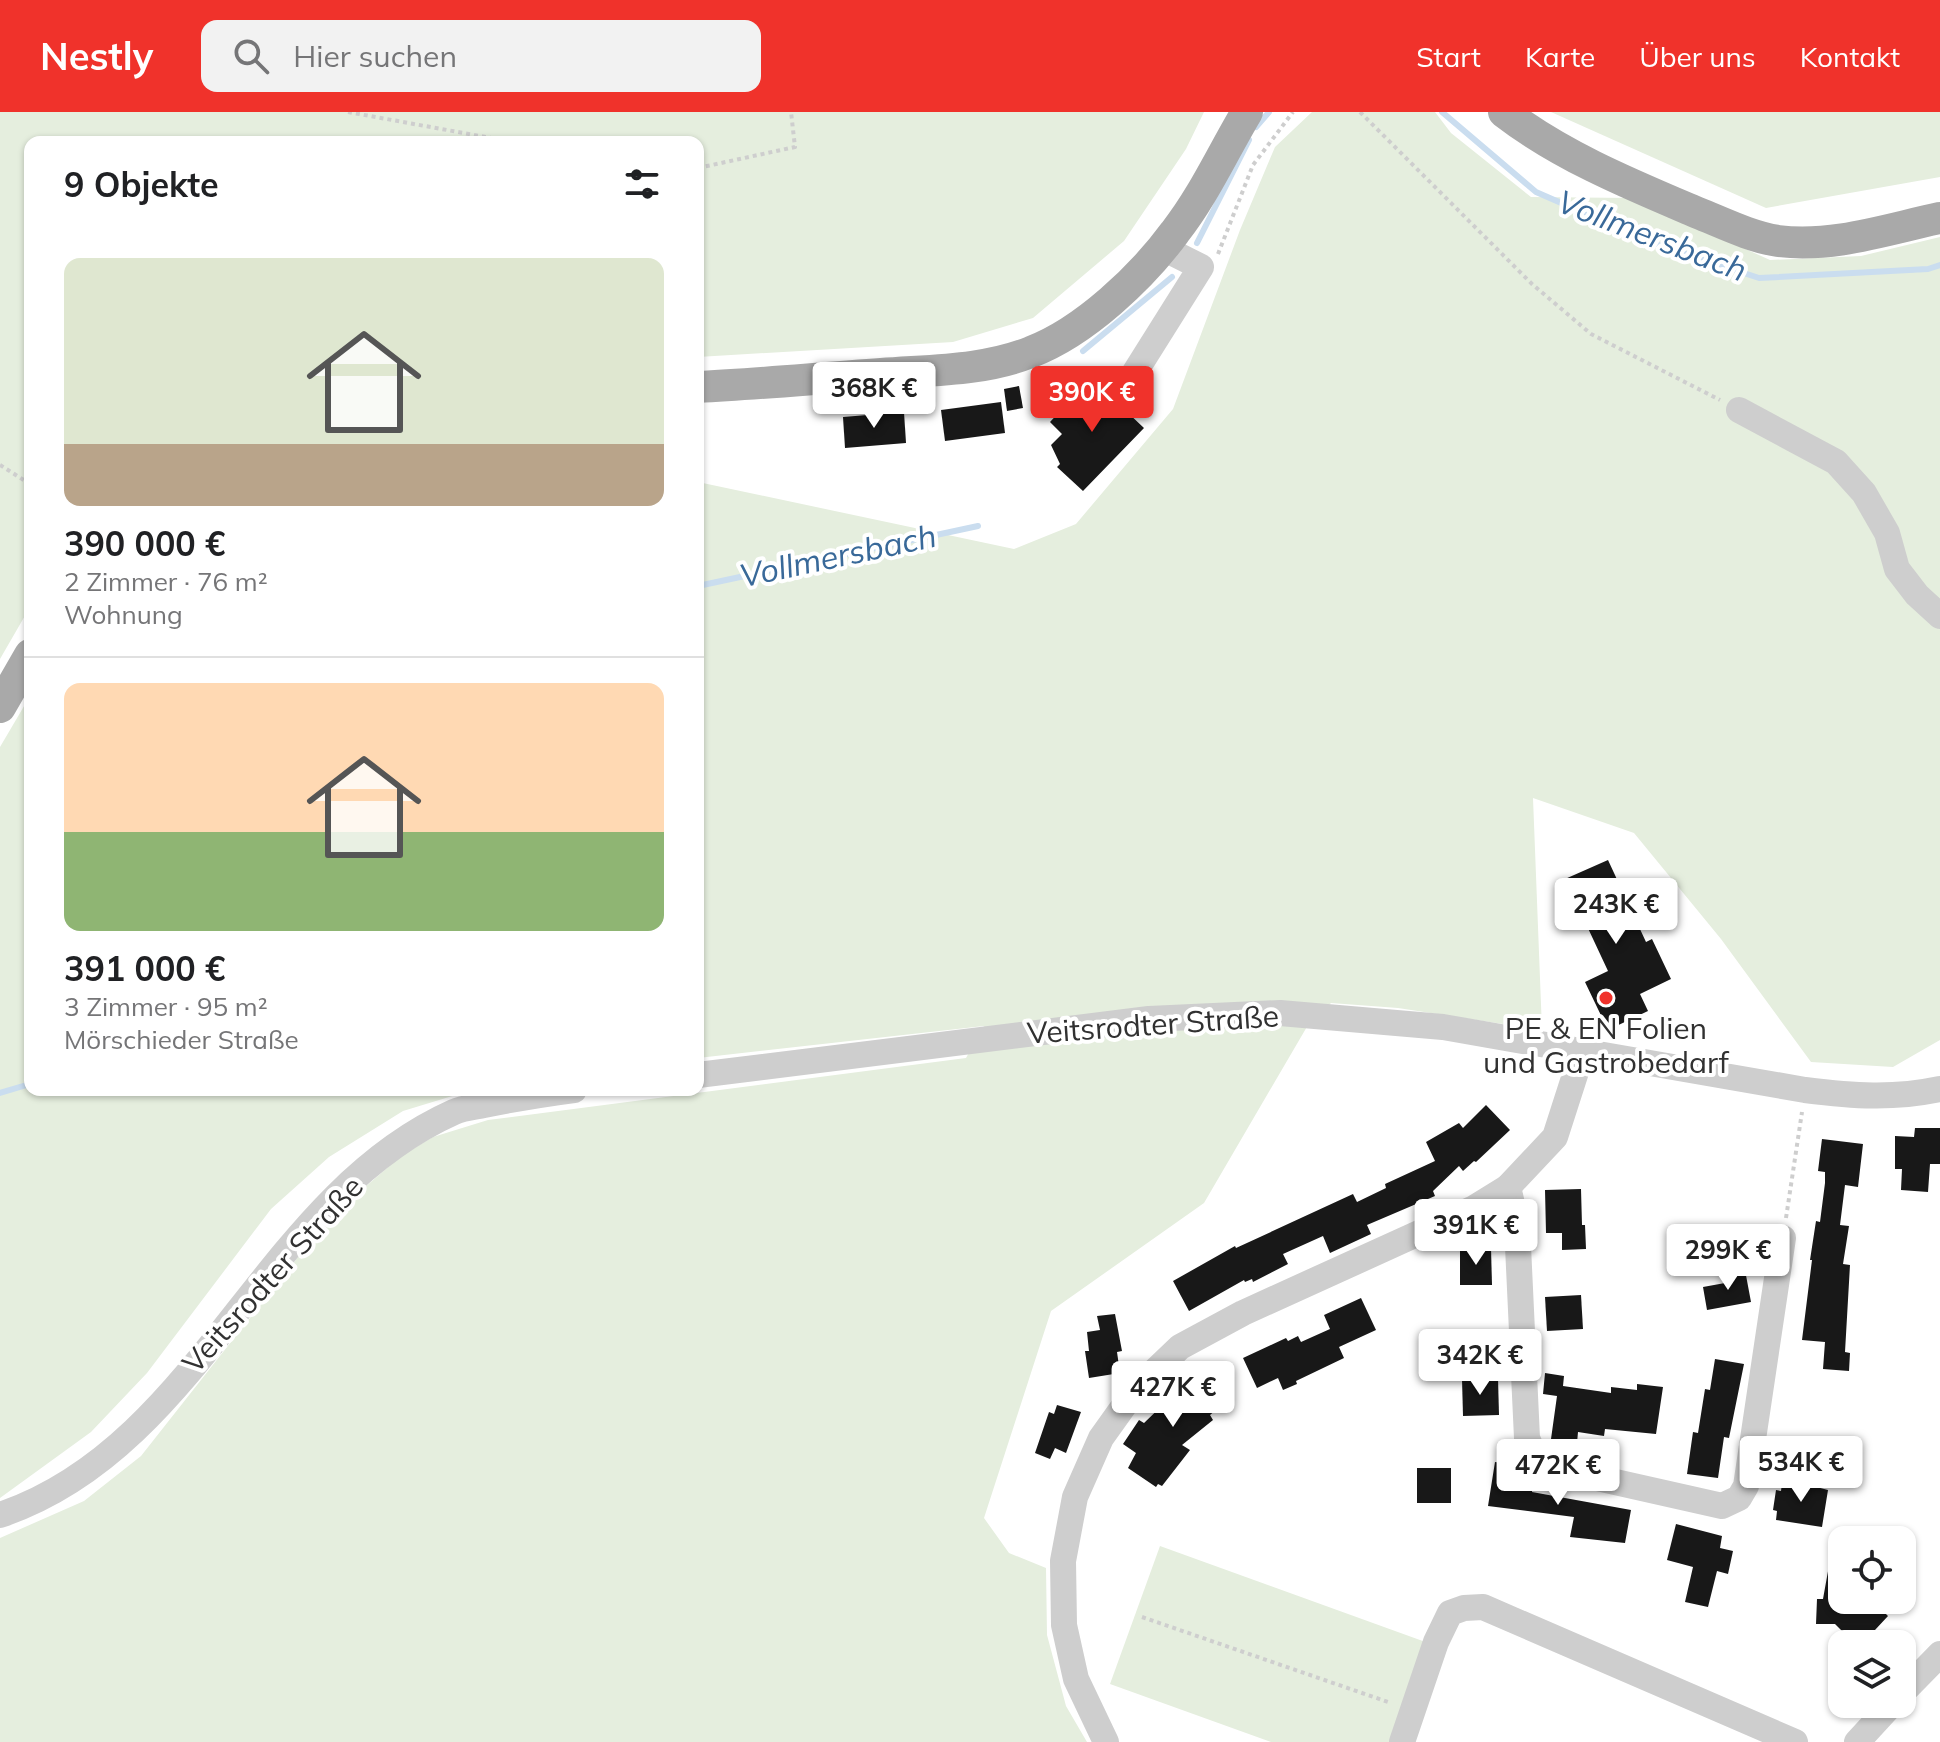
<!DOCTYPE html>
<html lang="de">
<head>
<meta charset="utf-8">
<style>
	:root { --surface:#fff; --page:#f2f2f2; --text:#202124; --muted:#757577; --line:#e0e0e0; --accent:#f0322b }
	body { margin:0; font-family:Mulish,sans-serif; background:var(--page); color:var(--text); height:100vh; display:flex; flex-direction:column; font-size:30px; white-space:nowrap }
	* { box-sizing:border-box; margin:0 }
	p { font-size:26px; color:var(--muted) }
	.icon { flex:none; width:44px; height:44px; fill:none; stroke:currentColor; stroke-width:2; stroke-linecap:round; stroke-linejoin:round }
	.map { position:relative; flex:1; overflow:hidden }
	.panel { position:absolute; left:24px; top:24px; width:680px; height:960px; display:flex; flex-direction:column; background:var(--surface); border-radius:16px; box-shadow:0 2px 6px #0004 }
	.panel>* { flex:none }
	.tools { position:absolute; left:1828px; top:1414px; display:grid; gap:16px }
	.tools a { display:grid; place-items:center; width:88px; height:88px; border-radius:16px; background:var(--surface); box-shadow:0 2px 6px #0004; font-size:40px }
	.price { position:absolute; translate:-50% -68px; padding:0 18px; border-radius:8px; background:#fff; color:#222; font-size:26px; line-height:52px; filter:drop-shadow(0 2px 4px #0008) }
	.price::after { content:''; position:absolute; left:50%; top:48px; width:24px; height:18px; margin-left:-12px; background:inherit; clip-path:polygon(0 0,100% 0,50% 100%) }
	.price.active { background:var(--accent); color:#fff }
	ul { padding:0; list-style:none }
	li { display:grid; align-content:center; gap:16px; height:424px; padding:0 40px }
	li+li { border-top:2px solid var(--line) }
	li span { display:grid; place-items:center; height:248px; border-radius:16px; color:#555 }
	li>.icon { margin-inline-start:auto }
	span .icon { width:144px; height:144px; fill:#fffc; stroke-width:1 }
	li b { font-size:34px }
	h2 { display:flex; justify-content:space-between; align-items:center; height:96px; padding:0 40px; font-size:34px }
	header { display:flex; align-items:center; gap:48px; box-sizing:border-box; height:112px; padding:0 40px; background:var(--accent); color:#fff }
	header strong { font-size:38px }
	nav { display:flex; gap:44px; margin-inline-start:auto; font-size:28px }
	.search { width:560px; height:72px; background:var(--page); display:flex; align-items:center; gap:20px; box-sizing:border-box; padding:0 28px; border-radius:16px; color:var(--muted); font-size:30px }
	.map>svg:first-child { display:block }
	.green { fill:#e5eede }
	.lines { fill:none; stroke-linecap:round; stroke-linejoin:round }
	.stream { stroke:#caddef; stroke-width:6 }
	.building { fill:#181818 }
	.path { stroke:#cecece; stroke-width:4; stroke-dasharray:4 4; stroke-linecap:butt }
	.minor { stroke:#cecece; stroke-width:26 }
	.major { stroke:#a9a9a9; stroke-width:32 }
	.poi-dot { fill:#f0322b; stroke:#fff; stroke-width:3 }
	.labels { text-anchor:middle; stroke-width:8; stroke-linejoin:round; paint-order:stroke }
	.street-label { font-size:30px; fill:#313131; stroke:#fff }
	.poi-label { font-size:30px; fill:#313131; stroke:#fff }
	.water-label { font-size:32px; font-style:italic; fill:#396999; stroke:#fff }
</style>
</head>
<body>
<header>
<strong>Nestly</strong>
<div class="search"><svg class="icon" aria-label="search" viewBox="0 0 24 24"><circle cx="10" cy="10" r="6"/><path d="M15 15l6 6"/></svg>Hier suchen</div>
<nav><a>Start</a><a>Karte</a><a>Über uns</a><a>Kontakt</a></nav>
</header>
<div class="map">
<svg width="1940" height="1630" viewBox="0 0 1940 1630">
	<rect width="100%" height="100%" fill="#fff"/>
	<g class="green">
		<polygon points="0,0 1204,0 1186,37 1124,129 1033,206 953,230 698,245 698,30 30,30 30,495 0,547"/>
		<polygon points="1312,0 1435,0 1451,21 1531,85 1632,86 1770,148 1861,144 1940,125 1940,928 1893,955 1811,950 1721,827 1634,721 1533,686 1542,918 1398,896 1331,891 1308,913 1204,1091 1051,1199 984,1406 1009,1441 1046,1456 1047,1523 1066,1594 1087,1630 0,1630 0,1426 84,1389 141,1344 328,1107 401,1044 433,1025 488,1008 966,946 984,914 698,946 698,370 1014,437 1076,412 1173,297 1240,118 1275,35"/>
		<polygon points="1551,0 1940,0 1940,65 1766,96"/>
		<polygon points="30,584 30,978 472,978 403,999 329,1045 271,1097 147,1261 91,1320 0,1386 0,635"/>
		<polygon points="1160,1434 1431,1532 1396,1630 1271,1630 1110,1572"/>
	</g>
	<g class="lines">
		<g class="stream">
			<polyline points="1442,0 1536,80 1653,131 1759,166 1928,157 1940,153"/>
			<polyline points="1256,15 1269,0"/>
			<polyline points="1197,131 1249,28"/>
			<polyline points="1083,239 1172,165"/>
			<polyline points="698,474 978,414"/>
			<polyline points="0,981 30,972"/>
		</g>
	</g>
	<g class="building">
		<polygon points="1091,266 1144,316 1083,379 1057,355 1060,352 1051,333 1062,322 1050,310"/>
		<polygon points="1019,274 1023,296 1007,299 1004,277"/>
		<polygon points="1001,290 1005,321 945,329 941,298"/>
		<polygon points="904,300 906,331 845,336 843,305"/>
		<polygon points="1608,748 1646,830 1652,827 1671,867 1640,882 1648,899 1608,918 1585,870 1608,859 1565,767"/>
		<polygon points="1486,993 1510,1018 1476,1050 1474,1049 1463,1059 1459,1054 1433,1079 1435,1084 1367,1113 1371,1122 1330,1141 1323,1124 1283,1142 1288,1152 1253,1170 1252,1167 1245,1170 1244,1168 1189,1199 1173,1169 1235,1134 1236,1136 1353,1082 1357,1090 1386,1076 1385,1072 1435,1049 1426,1030 1459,1011 1463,1016"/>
		<polygon points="1915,1016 1940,1016 1940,1052 1930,1052 1928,1080 1901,1078 1902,1057 1895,1057 1895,1024 1914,1025"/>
		<polygon points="1822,1027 1863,1032 1858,1075 1845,1073 1840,1113 1849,1114 1843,1152 1850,1153 1845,1240 1850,1241 1849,1259 1823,1257 1825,1230 1802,1228 1812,1148 1810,1148 1816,1109 1820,1110 1825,1071 1825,1060 1818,1059"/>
		<polygon points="1581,1077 1582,1113 1585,1113 1586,1137 1562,1138 1562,1121 1546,1121 1545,1078"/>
		<polygon points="1491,1136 1492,1173 1460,1173 1460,1137"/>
		<polygon points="1745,1158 1751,1190 1707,1198 1703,1175 1725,1171 1723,1162"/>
		<polygon points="1581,1183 1583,1217 1547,1219 1545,1185"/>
		<polygon points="1361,1186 1376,1218 1339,1235 1344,1246 1296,1269 1297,1272 1283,1278 1278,1266 1257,1276 1243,1246 1286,1226 1288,1229 1298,1224 1301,1230 1330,1217 1324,1203"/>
		<polygon points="1115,1202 1122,1239 1117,1240 1120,1261 1089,1266 1085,1239 1089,1239 1087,1220 1100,1218 1097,1204"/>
		<polygon points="1715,1247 1744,1252 1729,1326 1724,1325 1718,1366 1687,1362 1693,1320 1698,1321 1705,1277 1710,1278"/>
		<polygon points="1203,1254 1223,1280 1218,1284 1224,1291 1210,1303 1213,1308 1182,1333 1190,1338 1162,1374 1158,1372 1156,1375 1128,1356 1136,1341 1123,1332 1139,1308 1144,1311"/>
		<polygon points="1545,1261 1564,1264 1563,1274 1611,1281 1611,1275 1637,1278 1637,1272 1663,1275 1656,1322 1605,1317 1604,1324 1578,1320 1577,1331 1551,1327 1557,1284 1543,1282"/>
		<polygon points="1498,1266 1499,1303 1463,1304 1462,1267"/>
		<polygon points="1057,1293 1081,1300 1066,1341 1055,1336 1050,1347 1035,1341 1049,1300 1054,1302"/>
		<polygon points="1495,1350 1518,1353 1516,1366 1533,1369 1532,1380 1631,1398 1625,1431 1570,1425 1574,1405 1488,1394"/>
		<rect x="1417" y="1356" width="34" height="35"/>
		<polygon points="1782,1371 1801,1374 1801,1371 1828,1378 1822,1415 1776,1408 1777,1399 1773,1398 1776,1378 1781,1379"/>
		<polygon points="1676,1412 1722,1424 1720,1436 1733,1439 1728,1462 1717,1459 1708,1495 1685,1490 1693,1455 1667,1448"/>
		<polygon points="1834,1426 1842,1427 1842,1488 1896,1488 1885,1501 1888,1504 1862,1532 1855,1532 1835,1512 1816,1512 1817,1487 1823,1487"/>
	</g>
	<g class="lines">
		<g class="path">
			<polyline points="348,0 513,30"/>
			<polyline points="1360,0 1532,172 1591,222 1720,288"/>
			<polyline points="698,56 795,35 791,0"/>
			<polyline points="1218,142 1253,53 1293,0"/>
			<polyline points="0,353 30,372"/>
			<polyline points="1786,1106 1802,1000"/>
			<polyline points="1142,1505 1391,1591"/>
		</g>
		<g class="minor">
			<polyline points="1125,276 1201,155 1163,136"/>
			<polyline points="1739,298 1836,350 1864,381 1887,421 1897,457 1917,483 1940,504"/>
			<path d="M 698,963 L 1149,907 L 1280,901 L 1443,915 L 1805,978 C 1853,984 1893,987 1940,977"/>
			<polyline points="1508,1075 1517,1113 1527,1326 1536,1347 1553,1356 1722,1394 1739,1386 1746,1374 1783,1126"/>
			<path d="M 0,1403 C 202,1335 263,1085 454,1000 C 463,996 474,995 484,993 C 514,987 543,982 574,978"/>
			<polyline points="1902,1581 1940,1542"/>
			<polyline points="1106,1630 1076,1567 1064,1513 1063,1449 1075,1385 1101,1326 1136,1277 1180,1235 1243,1201 1474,1096 1508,1075 1555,1025 1583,938"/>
			<polyline points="1402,1630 1436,1530 1450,1501 1464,1496 1483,1495 1795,1630"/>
			<polyline points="1857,1630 1892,1592"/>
		</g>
		<g class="major">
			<path d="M 1504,0 C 1561,44 1632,73 1698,101 C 1723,111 1751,125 1778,129 C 1833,136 1888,117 1940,106"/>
			<path d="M 698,275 C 759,272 820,266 881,262 C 930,258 984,259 1031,240 C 1084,220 1142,165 1175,120 C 1204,83 1223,40 1247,0"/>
			<polyline points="0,595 30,543"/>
		</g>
	</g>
	<circle class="poi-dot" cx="1606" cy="886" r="8"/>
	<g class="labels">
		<g class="street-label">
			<text transform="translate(1153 913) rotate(-4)" y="10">Veitsrodter Straße</text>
			<text transform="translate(273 1163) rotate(-48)" y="10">Veitsrodter Straße</text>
		</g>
		<g class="poi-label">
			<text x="1606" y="927">PE &amp; EN Folien<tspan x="1606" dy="34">und Gastrobedarf</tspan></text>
		</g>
		<g class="water-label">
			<text transform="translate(1652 124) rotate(21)" y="11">Vollmersbach</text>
			<text transform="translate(838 444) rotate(-12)" y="11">Vollmersbach</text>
		</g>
	</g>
</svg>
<div class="tools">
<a><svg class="icon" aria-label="locate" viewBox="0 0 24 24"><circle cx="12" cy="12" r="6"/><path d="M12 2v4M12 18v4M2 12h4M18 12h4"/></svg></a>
<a><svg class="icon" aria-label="layers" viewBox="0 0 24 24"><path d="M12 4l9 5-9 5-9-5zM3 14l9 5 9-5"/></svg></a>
</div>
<b class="price" style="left:874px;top:318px">368K €</b>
<b class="price active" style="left:1092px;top:322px">390K €</b>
<b class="price" style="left:1616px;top:834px">243K €</b>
<b class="price" style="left:1476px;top:1155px">391K €</b>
<b class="price" style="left:1728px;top:1180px">299K €</b>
<b class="price" style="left:1480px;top:1285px">342K €</b>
<b class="price" style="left:1173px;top:1317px">427K €</b>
<b class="price" style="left:1801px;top:1392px">534K €</b>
<b class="price" style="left:1558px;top:1395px">472K €</b>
<section class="panel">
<h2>9 Objekte<svg class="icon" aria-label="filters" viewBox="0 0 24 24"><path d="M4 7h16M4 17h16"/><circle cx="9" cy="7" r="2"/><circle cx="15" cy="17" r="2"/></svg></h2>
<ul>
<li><span style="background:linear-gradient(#dfe7d0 75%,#b9a48a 0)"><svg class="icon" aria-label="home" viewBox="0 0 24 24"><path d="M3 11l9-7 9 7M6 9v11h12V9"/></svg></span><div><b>390 000 €</b><p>2 Zimmer · 76 m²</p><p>Wohnung</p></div></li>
<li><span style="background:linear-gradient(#ffd9b3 60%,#8fb573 0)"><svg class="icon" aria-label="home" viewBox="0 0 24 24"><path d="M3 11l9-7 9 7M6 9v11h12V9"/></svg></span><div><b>391 000 €</b><p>3 Zimmer · 95 m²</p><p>Mörschieder Straße</p></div></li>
</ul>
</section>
</div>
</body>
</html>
